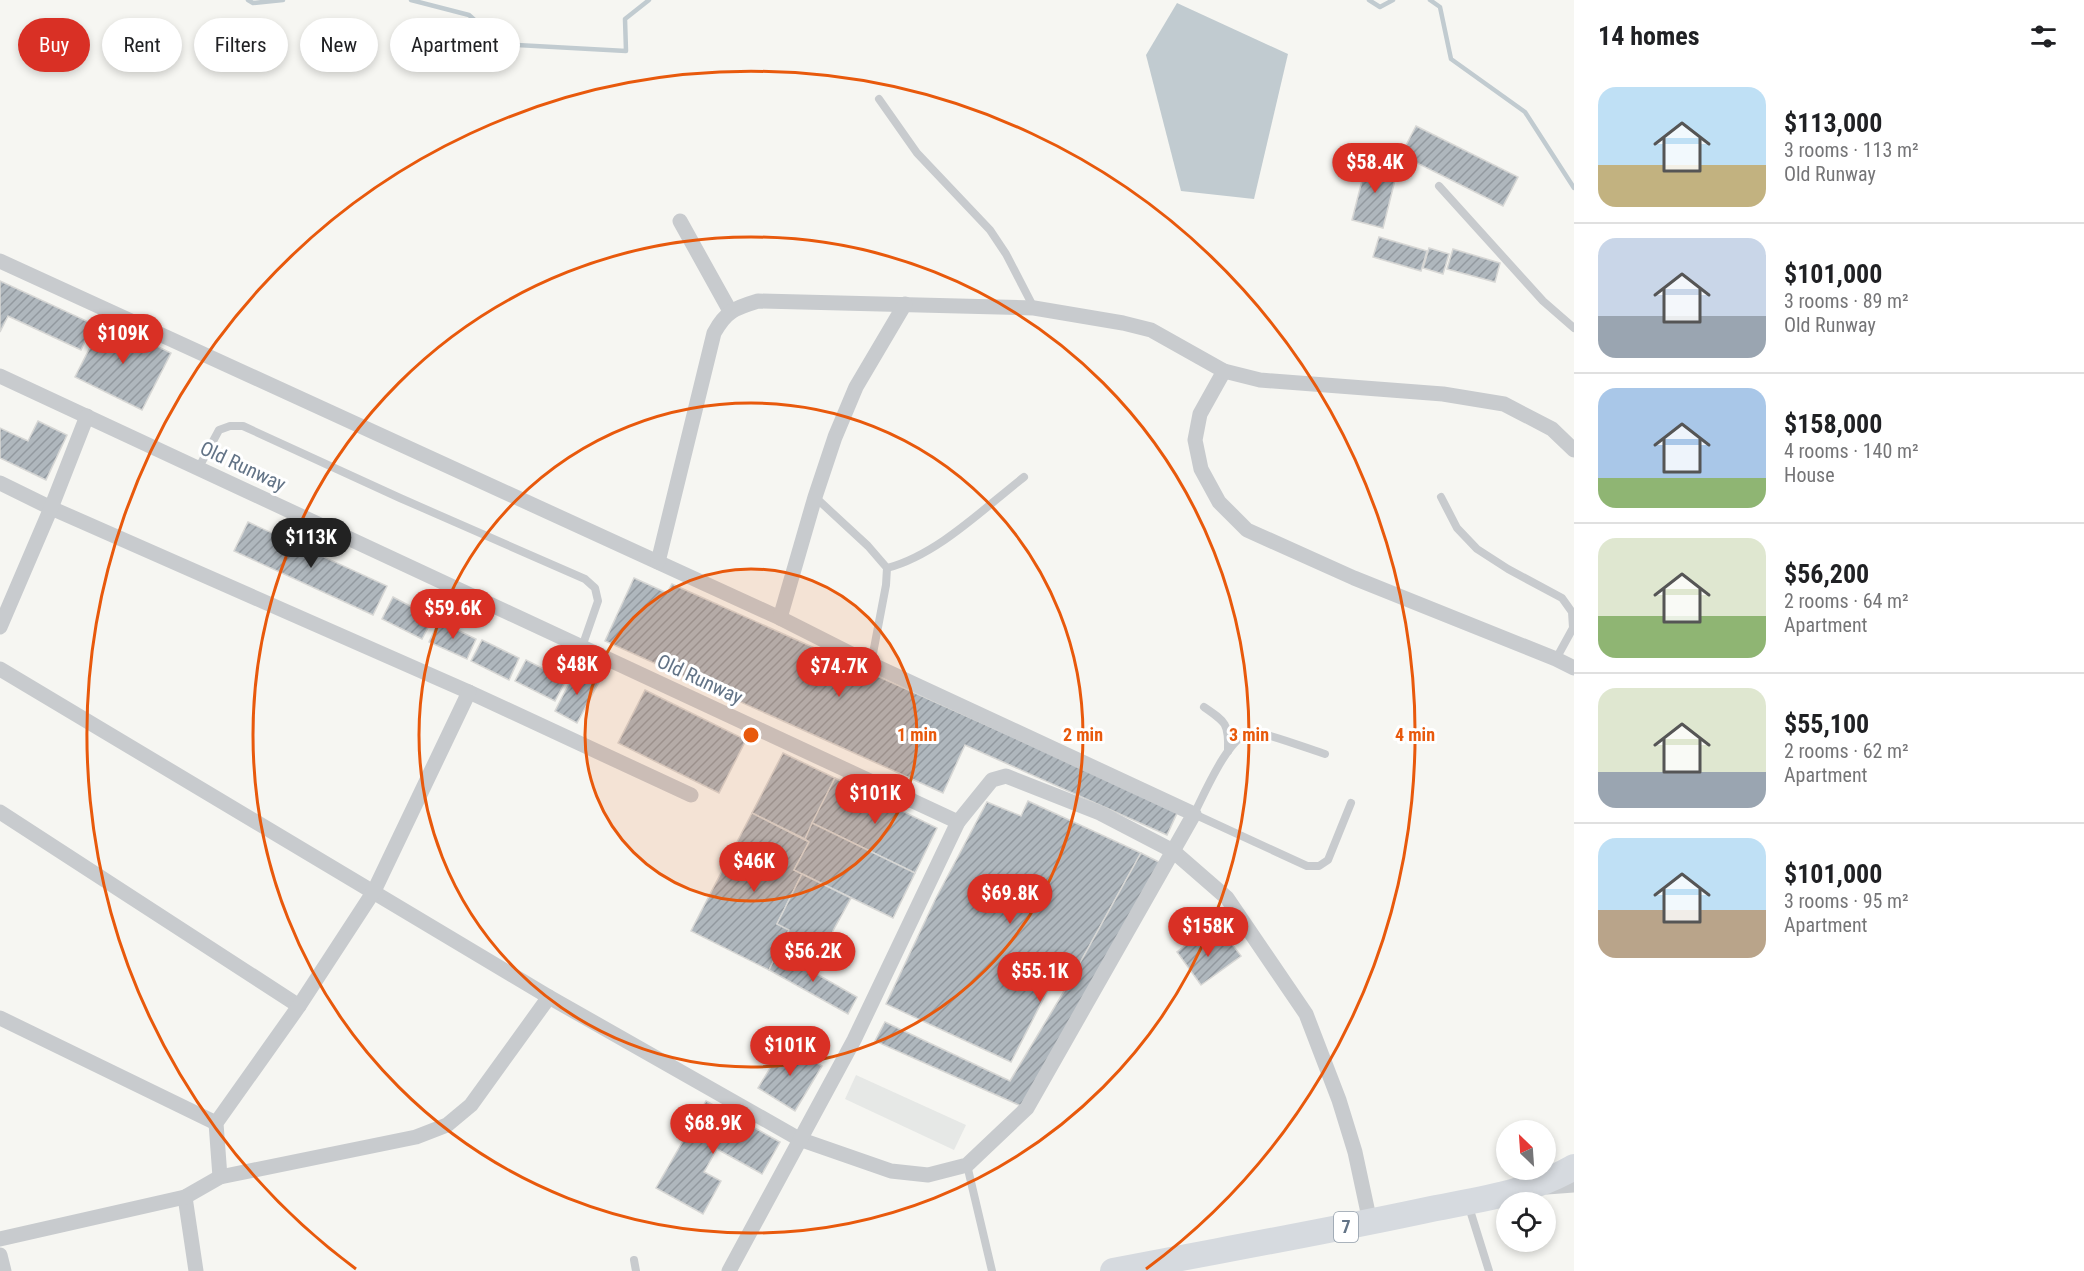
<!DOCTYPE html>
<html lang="en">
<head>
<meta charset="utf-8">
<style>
	:root { --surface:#fff; --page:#f2f2f2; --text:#202124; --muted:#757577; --line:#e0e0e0; --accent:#d93025 }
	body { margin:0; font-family:"Roboto Condensed",sans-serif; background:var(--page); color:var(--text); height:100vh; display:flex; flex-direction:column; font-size:22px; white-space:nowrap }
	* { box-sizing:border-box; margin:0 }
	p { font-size:20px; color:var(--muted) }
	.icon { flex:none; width:33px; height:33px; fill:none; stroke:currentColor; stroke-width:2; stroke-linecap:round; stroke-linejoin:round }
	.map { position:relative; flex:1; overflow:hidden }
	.panel { display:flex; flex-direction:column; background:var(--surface); width:510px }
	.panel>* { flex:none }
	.guide { position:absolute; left:18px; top:18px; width:570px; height:54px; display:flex; gap:12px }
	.needle { width:39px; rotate:335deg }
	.fabs { position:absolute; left:1496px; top:1120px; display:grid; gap:12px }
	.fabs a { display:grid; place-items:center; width:60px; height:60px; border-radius:50%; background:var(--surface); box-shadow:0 3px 9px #0003; font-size:30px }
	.price { position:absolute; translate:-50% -51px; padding:0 14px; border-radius:21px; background:var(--accent); color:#fff; font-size:20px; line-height:39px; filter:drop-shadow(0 2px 3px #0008) }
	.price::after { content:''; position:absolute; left:50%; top:36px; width:18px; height:14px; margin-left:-9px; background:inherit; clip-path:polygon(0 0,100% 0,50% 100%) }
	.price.on { background:#222; color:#fff }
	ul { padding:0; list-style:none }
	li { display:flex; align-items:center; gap:18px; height:150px; padding:0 24px }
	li+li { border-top:2px solid var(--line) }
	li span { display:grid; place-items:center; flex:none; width:168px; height:120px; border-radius:18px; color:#555 }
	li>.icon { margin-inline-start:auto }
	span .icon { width:72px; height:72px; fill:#fffc; stroke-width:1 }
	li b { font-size:26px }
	h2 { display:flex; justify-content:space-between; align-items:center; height:72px; padding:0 24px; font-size:26px }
	.tag { padding:0 21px; border-radius:27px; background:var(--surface); box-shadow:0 3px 9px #0003; font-size:21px; line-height:54px }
	.tag.on { background:var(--accent); color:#fff }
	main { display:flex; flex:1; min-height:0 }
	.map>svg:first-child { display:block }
	.built { fill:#e6e8e6 }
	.water { fill:#c1cbd0 }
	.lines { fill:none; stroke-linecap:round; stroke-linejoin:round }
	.stream { stroke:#c1cbd0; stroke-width:4.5 }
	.building { fill:url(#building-hatch); stroke:#d7d7d5; stroke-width:1.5 }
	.service { stroke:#c8cbce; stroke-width:8 }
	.minor { stroke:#c8cbce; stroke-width:15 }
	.trunk { stroke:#d6dadf; stroke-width:26 }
	.ring { fill:none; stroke:#e8590c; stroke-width:3 }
	.labels { text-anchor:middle; stroke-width:6; stroke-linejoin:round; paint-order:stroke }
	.shield { fill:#fff; stroke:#919daa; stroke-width:1.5 }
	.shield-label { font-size:18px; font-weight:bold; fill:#627386 }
	.street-label { font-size:20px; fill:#627386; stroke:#fff }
	.centre { fill:#e8590c; stroke:#fff; stroke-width:3 }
	.ring-label { font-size:18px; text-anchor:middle; font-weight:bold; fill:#e8590c; stroke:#fff; stroke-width:6; stroke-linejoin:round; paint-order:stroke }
</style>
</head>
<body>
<main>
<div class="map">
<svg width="1574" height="1271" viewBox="0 0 1574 1271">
	<defs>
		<pattern id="building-hatch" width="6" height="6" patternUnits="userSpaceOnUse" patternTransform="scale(1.5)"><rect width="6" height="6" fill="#afb7bd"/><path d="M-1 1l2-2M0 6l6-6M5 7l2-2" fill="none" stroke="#92999f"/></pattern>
	</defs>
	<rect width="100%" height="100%" fill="#f6f6f2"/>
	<polygon class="built" points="856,1075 966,1125 954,1150 845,1099"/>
	<polygon class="water" points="1177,3 1288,54 1254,199 1181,191 1146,55"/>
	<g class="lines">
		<g class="stream">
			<polyline points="248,0 253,3 283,0"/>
			<polyline points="411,0 469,15 501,44 626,51 625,19 649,0"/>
			<polyline points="1369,0 1380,7 1393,0"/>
			<polyline points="1430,0 1440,7 1451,59 1525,112 1574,188"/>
		</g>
	</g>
	<g class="building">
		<polygon points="1416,126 1518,177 1503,206 1401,155"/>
		<polygon points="1367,161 1398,168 1383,228 1352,220"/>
		<polygon points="1379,237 1427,251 1421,271 1373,257"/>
		<polygon points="1429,248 1449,254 1443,274 1423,268"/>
		<polygon points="1453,249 1500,263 1495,282 1447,269"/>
		<polygon points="0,281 93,324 81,350 8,316 0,332"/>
		<polygon points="104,320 171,353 142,410 75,377"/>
		<polygon points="38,421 67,435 46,480 0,458 0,428 28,441"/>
		<polygon points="248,522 387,586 373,615 234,551"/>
		<polygon points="634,578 667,593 672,584 1178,811 1167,835 965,745 943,793 605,641"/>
		<polygon points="393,597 433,618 422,639 382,619"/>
		<polygon points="439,621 476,639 467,659 429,642"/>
		<polygon points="482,640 519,658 509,680 471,661"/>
		<polygon points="526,660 566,680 555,701 515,681"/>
		<polygon points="576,670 599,682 577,723 555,711"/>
		<polygon points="645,690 746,740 719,793 618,743"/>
		<polygon points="783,753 835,778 805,839 752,813"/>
		<polygon points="835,778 937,828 915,873 812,823"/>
		<polygon points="1028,801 1141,853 1066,988 1052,982 1011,1062 886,1004 936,898 987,802 1021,816"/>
		<polygon points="752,813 809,842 794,870 802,874 777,924 789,930 769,970 691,931"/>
		<polygon points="812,823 915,873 893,918 794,870 809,842 805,839"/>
		<polygon points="1141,853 1163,864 1021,1106 875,1041 885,1022 1010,1081 1066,988"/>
		<polygon points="802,874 851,898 813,967 780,948 789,930 777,924"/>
		<polygon points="1226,936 1241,956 1201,985 1177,952 1195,938 1205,951"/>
		<polygon points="778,952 857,997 848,1014 769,970"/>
		<polygon points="785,1043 822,1066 795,1111 758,1088"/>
		<polygon points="706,1101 780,1142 762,1174 717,1149 704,1172 721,1181 703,1214 656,1188"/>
	</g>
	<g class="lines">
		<g class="service">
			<polyline points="879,99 917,153 990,230 1006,254 1034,308"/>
			<polyline points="1439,186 1543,301 1574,328"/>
			<polyline points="198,469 219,430 230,426 243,426 400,498 585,579 595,588 598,601 582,647"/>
			<polyline points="815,497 868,546 887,568 886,585 871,664"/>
			<polyline points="1441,497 1457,528 1477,549 1508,569 1562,598 1572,612 1573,628 1556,659"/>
			<path d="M 887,568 C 937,555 983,509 1024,477"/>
			<path d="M 1204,707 C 1226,722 1229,724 1228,751"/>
			<path d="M 1325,754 C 1312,750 1262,731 1252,732 C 1229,734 1204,795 1194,814 L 1307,866 L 1319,866 L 1328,860 L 1351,803"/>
			<polyline points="967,1165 992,1271"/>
			<polyline points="1469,1207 1489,1271"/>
			<polyline points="634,1260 636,1271"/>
		</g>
		<g class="minor">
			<polyline points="680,221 730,311"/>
			<polyline points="0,261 780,618 871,664 1194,814 1027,1108 967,1165 928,1175 891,1171 799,1139 549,997 0,669"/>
			<polyline points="1224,371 1200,414 1195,440 1201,469 1219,502 1247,530 1354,578 1556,659 1574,668"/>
			<polyline points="0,376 958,822"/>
			<polyline points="0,483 51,508 469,692 691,795"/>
			<path d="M 658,562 L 714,333 C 726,311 735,308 758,301 L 1034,308 L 1123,323 L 1151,330 L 1224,371 L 1260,380 L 1443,394 L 1504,404 L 1552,429 L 1574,450"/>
			<polyline points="780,618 815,497 835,437 856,387 905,304"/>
			<polyline points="0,627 51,508 87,416"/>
			<polyline points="0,812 299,1006"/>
			<polyline points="0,1018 216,1123"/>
			<polyline points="220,1177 216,1123 299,1006 374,891 469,692"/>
			<polyline points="1547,1187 1574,1185"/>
			<polyline points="185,1197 196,1271"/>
			<polyline points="0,1239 185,1197 220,1177 416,1137 447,1125 471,1105 549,997"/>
			<polyline points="0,1255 4,1271"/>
			<polyline points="729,1271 854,1040 958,822 992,780 1006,776 1100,813 1173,851 1227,898 1306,1014 1339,1100 1355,1152 1370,1222"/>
		</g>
		<path class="trunk" d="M 1113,1271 C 1216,1251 1319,1233 1422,1211 C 1473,1200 1528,1194 1574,1167"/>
	</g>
	<circle cx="751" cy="735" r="166" fill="#e8590c" fill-opacity=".12"/>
	<g class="ring">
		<circle cx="751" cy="735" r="166"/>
		<circle cx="751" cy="735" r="332"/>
		<circle cx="751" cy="735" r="498"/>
		<path d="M356 1269A664 664 0 1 1 1146 1269"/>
	</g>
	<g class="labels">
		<rect class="shield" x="1334" y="1212" width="24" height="30" rx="4.5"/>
		<g class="shield-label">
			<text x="1346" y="1233">7</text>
		</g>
		<g class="street-label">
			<text transform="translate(243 466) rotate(25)" y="7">Old Runway</text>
			<text transform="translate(700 679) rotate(25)" y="7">Old Runway</text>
		</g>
	</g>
	<circle cx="751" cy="735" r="9" class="centre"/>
	<g class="ring-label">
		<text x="917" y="741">1 min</text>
		<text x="1083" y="741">2 min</text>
		<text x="1249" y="741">3 min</text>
		<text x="1415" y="741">4 min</text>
	</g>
</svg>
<div class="fabs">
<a><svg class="needle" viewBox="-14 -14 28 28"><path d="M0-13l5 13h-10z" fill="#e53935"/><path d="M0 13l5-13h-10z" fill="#757577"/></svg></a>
<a><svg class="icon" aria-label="locate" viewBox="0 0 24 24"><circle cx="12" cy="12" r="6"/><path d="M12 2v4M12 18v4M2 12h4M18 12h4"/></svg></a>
</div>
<b class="price" style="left:1375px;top:194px">$58.4K</b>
<b class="price" style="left:123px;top:365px">$109K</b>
<b class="price on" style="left:311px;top:569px">$113K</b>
<b class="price" style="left:453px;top:640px">$59.6K</b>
<b class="price" style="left:577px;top:696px">$48K</b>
<b class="price" style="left:839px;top:698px">$74.7K</b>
<b class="price" style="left:875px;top:825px">$101K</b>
<b class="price" style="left:754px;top:893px">$46K</b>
<b class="price" style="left:1010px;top:925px">$69.8K</b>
<b class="price" style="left:1208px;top:958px">$158K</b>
<b class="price" style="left:813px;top:983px">$56.2K</b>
<b class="price" style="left:1040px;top:1003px">$55.1K</b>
<b class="price" style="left:790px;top:1077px">$101K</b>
<b class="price" style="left:713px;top:1155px">$68.9K</b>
<div class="guide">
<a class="tag on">Buy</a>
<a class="tag">Rent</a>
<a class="tag">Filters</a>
<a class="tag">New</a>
<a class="tag">Apartment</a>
</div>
</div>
<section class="panel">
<h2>14 homes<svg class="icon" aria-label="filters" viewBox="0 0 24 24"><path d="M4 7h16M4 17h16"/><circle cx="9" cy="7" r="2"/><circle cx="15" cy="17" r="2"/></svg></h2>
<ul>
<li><span style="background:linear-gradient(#bfe0f5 65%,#c2b280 0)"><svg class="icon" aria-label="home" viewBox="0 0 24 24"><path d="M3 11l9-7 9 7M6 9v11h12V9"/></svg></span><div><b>$113,000</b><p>3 rooms · 113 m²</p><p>Old Runway</p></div></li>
<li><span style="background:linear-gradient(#c9d6e8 65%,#9aa5b1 0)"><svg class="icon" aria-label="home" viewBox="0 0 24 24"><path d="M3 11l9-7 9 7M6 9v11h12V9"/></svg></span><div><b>$101,000</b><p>3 rooms · 89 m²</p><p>Old Runway</p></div></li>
<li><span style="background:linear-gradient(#a9c7e8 75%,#8fb573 0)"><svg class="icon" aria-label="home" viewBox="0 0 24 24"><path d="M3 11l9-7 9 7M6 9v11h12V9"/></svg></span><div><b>$158,000</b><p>4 rooms · 140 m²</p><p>House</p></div></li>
<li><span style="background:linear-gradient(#dfe7d0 65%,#8fb573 0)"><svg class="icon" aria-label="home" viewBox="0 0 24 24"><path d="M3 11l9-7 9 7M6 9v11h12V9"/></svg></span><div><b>$56,200</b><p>2 rooms · 64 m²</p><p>Apartment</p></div></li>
<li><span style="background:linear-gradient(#dfe7d0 70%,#9aa5b1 0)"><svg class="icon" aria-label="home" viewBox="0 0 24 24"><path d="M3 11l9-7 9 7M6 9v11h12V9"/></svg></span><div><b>$55,100</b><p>2 rooms · 62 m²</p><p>Apartment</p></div></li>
<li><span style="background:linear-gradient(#bfe0f5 60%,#b9a48a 0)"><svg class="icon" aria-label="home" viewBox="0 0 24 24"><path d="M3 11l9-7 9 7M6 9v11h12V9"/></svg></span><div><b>$101,000</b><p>3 rooms · 95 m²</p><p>Apartment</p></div></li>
</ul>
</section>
</main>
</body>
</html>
